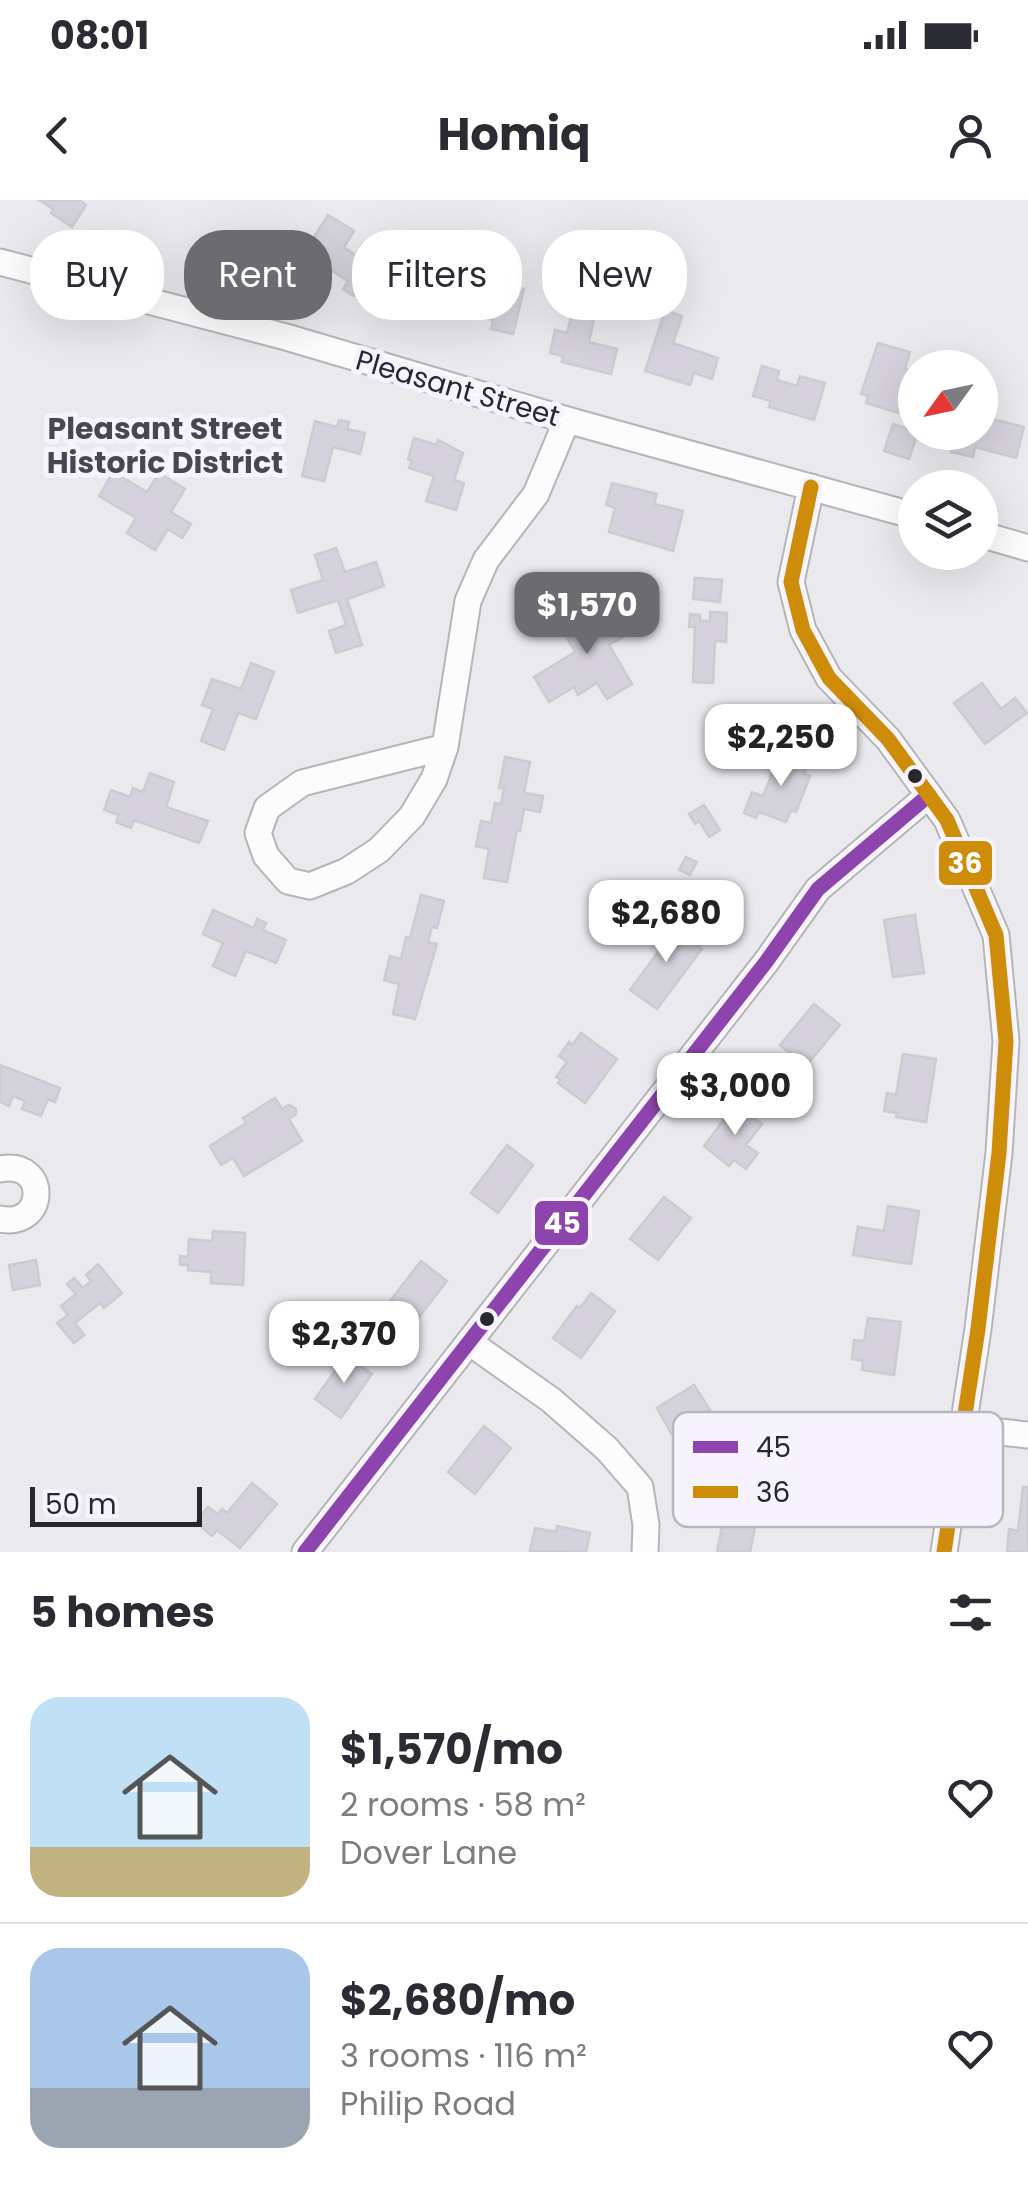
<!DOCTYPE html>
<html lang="en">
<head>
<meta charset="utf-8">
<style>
	:root { --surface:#fff; --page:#f7f7f7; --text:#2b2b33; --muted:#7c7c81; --line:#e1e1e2; --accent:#6c6b6f }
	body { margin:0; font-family:Poppins,sans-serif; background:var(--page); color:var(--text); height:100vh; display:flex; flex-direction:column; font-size:38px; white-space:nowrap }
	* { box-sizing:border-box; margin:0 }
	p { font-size:32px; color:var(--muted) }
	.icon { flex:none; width:55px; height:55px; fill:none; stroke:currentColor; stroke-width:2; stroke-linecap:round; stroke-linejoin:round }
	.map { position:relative; height:1352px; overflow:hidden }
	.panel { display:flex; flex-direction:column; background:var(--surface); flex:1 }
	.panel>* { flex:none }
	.guide { position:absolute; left:30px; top:30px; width:970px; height:90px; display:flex; gap:20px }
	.needle { width:65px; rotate:237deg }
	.controls { position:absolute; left:898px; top:150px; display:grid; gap:20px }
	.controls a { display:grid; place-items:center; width:100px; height:100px; border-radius:50%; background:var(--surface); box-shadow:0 10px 40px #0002; font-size:50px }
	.scale { position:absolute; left:30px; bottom:25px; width:172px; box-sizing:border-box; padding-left:10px; border:5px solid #28272b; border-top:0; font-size:28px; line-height:35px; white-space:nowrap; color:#28272b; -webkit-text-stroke:8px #f6f3ff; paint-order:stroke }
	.price { position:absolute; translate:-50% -85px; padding:0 22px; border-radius:20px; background:#fff; color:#222; font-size:32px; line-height:65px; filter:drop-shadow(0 2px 5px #0008) }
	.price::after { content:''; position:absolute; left:50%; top:60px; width:30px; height:22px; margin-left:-15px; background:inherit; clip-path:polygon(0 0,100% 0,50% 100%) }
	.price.active { background:var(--accent); color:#fff }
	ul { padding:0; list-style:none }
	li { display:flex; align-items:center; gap:30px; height:250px; padding:0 30px }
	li+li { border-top:2px solid var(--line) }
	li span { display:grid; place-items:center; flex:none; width:280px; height:200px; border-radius:30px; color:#555 }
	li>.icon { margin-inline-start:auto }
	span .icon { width:120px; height:120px; fill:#fffc; stroke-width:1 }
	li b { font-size:42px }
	h2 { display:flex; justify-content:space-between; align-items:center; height:120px; padding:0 30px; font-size:42px }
	.tag { padding:0 35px; border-radius:40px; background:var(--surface); box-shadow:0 10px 40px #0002; font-size:35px; line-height:90px }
	.tag.active { background:var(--accent); color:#fff }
	.status { display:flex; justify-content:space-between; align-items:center; height:70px; padding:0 50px; background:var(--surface); direction:ltr }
	.status svg { height:28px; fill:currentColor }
	header { display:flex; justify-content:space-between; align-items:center; height:130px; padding:0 30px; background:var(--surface); font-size:45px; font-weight:700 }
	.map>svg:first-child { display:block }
	.building { fill:#d5d2dd; stroke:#cccbcf; stroke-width:2.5 }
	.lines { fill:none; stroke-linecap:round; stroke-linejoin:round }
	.minor-casing { stroke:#b5b4b9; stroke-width:29 }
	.minor { stroke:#fcfcfc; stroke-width:25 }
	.bus-1-casing { stroke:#f6f3ff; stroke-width:22 }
	.bus-2-casing { stroke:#f6f3ff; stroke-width:22 }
	.bus-1 { stroke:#8e44ad; stroke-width:15 }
	.bus-2 { stroke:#ce8d09; stroke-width:15 }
	.bus-dot { fill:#28272b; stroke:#f6f3ff; stroke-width:4 }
	.labels { text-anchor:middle; stroke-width:10; stroke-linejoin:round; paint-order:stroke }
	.street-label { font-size:28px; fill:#28272b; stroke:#f6f3ff }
	.neighbourhood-label { font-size:30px; font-weight:bold; fill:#48464f; stroke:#f6f3ff }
	.key { fill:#f6f3ff; stroke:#b8b6bf; stroke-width:2.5 }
	.key-label { font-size:28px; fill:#28272b }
	.line-badge { stroke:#f6f3ff; stroke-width:4 }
	.badge-label { font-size:28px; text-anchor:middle; font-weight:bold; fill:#fff }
</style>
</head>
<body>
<div class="status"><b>08:01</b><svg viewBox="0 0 49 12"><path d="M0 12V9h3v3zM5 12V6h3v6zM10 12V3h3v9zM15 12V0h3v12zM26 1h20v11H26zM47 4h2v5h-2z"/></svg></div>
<header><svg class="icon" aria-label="back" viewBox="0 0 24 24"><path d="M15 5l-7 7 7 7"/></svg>Homiq<svg class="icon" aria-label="person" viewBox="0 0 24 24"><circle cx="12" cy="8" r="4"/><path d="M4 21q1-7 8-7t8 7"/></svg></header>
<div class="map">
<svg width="1028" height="1352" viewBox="0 0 1028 1352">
	<rect width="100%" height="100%" fill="#eae9ee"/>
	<g class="building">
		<polygon points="39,0 79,0 86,5 72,27 51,13 53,9"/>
		<polygon points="328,15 354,31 344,47 355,55 363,43 376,52 369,63 382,72 368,94 359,88 354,96 343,89 348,81 329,69 320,83 294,68"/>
		<polygon points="484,65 504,71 501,84 524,89 513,134 491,129 493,120 457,111 463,84 459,83 461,75 471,70 482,73"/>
		<polygon points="573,110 595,114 589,142 617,149 611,174 562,162 563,156 550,153 555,130 567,133"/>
		<polygon points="665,110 682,116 673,143 718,158 712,179 694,173 690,185 645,171"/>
		<polygon points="878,143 910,152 905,169 912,171 898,213 866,203 868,196 861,194"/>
		<polygon points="762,166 779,171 777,180 797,186 800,176 825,183 814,220 769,207 771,201 753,196"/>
		<polygon points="980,216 1024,227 1016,258 975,247 973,257 951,252 956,232 980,232"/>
		<polygon points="339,220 349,222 347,229 365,233 360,254 333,247 324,281 302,276 315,221 337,227"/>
		<polygon points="893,224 918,232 909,259 884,251"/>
		<polygon points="414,238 437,245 438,240 463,253 454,280 464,283 456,310 426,301 434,276 409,268 412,261 408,259"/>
		<polygon points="113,272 147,292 159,273 185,289 171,312 191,324 182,338 168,329 155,350 127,333 136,318 99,296"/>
		<polygon points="612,283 657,294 654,304 683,311 673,351 609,332 615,308 606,305"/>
		<polygon points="336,348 345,372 376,362 384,386 347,399 362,445 336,453 329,431 346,425 338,400 298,413 291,390 323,380 315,355"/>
		<polygon points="695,378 722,380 720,402 693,399"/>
		<polygon points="588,405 598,420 614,411 628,434 609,445 632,484 607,499 597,483 578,495 574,487 549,502 534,477 575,452 558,423"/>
		<polygon points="710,412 727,413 726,442 715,441 713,483 693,482 695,427 689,427 690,414 700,415 700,421 710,421"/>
		<polygon points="251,463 274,472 256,519 238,513 224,550 201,541 213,509 202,505 212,479 241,489"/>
		<polygon points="982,483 1001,509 1015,498 1027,513 985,544 954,503"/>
		<polygon points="781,551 809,562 804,574 810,576 796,612 791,610 786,622 759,612 756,618 744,613 752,592 763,596"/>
		<polygon points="505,557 530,562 524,593 543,596 540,612 524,609 520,631 517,630 507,682 484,678 489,649 476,646 481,621 491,623 495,603 501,604 504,588 499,588"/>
		<polygon points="150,573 174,582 166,607 208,621 199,643 134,620 131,628 116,622 119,615 104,610 111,590 130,597 133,588 143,592"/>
		<polygon points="704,605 720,630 709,637 699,621 695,624 689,614"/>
		<polygon points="686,657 697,662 690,675 679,670"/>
		<polygon points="421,695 444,701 437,728 432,727 428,742 437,744 415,819 393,814 399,784 384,780 390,756 401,759 406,737 410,738"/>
		<polygon points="213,710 254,728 257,719 266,723 263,730 286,740 276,763 246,751 235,776 213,766 223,743 203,734"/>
		<polygon points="915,715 924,773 893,777 884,720"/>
		<polygon points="663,720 702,749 657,809 630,790 661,748 649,739"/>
		<polygon points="814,804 840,825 806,866 780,845"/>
		<polygon points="581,833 617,859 585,903 558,883 561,880 556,877 567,862 559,856 569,842 572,845"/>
		<polygon points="903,854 936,859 926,922 896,917 897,913 884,911 887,893 896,895"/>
		<polygon points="0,865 60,888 55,902 48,899 41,916 22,909 25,901 13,896 9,906 0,902"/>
		<polygon points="275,898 282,909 289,905 296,909 296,914 289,919 302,941 244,976 233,958 221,965 210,946 246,923 243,918"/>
		<polygon points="735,905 762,924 746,945 758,953 746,969 734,960 729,966 704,946"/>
		<polygon points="507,945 533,965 498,1013 471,993"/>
		<polygon points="664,997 691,1018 658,1060 630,1039"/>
		<polygon points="888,1006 919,1011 911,1064 853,1055 858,1027 884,1031"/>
		<polygon points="213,1031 245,1033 243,1085 211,1083 211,1072 188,1070 188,1065 180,1065 180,1056 188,1057 189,1039 212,1041"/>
		<polygon points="36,1060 40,1085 13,1090 9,1065"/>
		<polygon points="421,1061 447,1081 412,1126 386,1106"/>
		<polygon points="98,1064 122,1093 104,1108 100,1103 75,1123 84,1135 74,1143 57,1123 68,1115 61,1106 76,1094 67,1084 74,1078 83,1088 91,1081 86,1075"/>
		<polygon points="591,1093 615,1111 581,1158 553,1138 577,1106 580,1108"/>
		<polygon points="868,1118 901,1122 894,1175 862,1170 863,1161 852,1159 854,1140 864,1141"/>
		<polygon points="346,1155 372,1174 341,1218 315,1199"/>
		<polygon points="694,1185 710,1210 702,1216 710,1229 723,1220 737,1242 692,1271 657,1208"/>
		<polygon points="484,1226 511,1248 475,1294 448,1272"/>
		<polygon points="252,1283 277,1304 240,1348 217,1330 212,1336 196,1322 208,1307 218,1314 222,1309 227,1313"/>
		<polygon points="1023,1287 1028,1287 1028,1352 1007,1352 1009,1329 1018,1331"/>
		<polygon points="723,1321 755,1328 750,1352 717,1352"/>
		<polygon points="557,1326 590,1333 586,1352 530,1351 535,1328 556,1332"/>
	</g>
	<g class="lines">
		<defs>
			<g id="minor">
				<polyline points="0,62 286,137 567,220 915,316"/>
				<polyline points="811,287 791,382 803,430 829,478 888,539 947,620 996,735 1006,841 999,953 978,1129 944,1352"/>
				<polyline points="980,334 1028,348"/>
				<polyline points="445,547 302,583 267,608 258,633 266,656 288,681 310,686 347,671 379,650 412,616 434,579 445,547 468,401 486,360 536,294 567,220"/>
				<path d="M 0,969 C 49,959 47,1029 0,1019"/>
				<polyline points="469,1142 551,1200 607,1249 640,1287 646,1325 645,1352"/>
				<polyline points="962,1228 1028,1235"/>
				<polyline points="305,1352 766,762 818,689 929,595"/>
			</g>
		</defs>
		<use href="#minor" class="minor-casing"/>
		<use href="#minor" class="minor"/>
		<defs>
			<polyline id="bus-1" points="305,1352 766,762 818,689 929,595"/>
			<polyline id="bus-2" points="811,287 791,382 803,430 829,478 888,539 947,620 996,735 1006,841 999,953 978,1129 944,1352"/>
		</defs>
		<use href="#bus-1" class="bus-1-casing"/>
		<use href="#bus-2" class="bus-2-casing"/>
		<use href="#bus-1" class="bus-1"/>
		<use href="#bus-2" class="bus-2"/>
	</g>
	<g class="bus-dot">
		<circle cx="915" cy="576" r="9"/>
		<circle cx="487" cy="1119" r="9"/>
	</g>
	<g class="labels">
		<g class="street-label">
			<text transform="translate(458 188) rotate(16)" y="10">Pleasant Street</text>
		</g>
		<g class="neighbourhood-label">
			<text x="165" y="239">Pleasant Street<tspan x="165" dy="34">Historic District</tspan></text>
		</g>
	</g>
	<rect x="673" y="1212" width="330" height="115" rx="15" class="key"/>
	<rect x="693" y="1241" width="45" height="12" fill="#8e44ad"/>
	<rect x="693" y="1286" width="45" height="12" fill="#ce8d09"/>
	<g class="key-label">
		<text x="756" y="1257">45</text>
		<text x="756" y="1302">36</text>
	</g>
	<g class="line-badge">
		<rect x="937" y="639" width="57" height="48" rx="10" fill="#ce8d09"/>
		<rect x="533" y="999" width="57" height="48" rx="10" fill="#8e44ad"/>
	</g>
	<g class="badge-label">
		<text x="965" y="673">36</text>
		<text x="562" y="1033">45</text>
	</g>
</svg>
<div class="controls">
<a><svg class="needle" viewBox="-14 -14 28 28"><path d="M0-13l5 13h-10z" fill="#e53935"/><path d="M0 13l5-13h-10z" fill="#7c7c81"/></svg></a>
<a><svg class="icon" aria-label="layers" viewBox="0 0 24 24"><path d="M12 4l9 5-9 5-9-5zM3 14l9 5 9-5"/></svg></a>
</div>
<div class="scale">50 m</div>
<b class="price active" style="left:587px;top:457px">$1,570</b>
<b class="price" style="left:781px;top:589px">$2,250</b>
<b class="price" style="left:666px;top:765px">$2,680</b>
<b class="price" style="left:735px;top:938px">$3,000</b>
<b class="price" style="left:344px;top:1186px">$2,370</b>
<div class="guide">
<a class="tag">Buy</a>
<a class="tag active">Rent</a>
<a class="tag">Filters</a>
<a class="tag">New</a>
</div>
</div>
<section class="panel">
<h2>5 homes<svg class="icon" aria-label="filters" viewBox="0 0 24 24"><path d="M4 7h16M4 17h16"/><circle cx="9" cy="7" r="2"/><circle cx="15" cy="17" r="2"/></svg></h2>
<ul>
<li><span style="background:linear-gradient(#bfe0f5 75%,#c2b280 0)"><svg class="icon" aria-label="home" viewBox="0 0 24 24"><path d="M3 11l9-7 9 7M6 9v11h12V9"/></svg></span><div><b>$1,570/mo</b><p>2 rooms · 58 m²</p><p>Dover Lane</p></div><svg class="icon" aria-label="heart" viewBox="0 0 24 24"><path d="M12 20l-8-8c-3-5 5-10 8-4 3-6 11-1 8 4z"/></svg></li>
<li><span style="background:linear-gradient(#a9c7e8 70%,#9aa5b1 0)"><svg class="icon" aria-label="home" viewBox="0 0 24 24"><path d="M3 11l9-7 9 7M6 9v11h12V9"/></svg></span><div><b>$2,680/mo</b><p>3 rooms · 116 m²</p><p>Philip Road</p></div><svg class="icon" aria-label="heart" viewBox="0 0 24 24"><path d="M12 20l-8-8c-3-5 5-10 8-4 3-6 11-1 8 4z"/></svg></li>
</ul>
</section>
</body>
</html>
